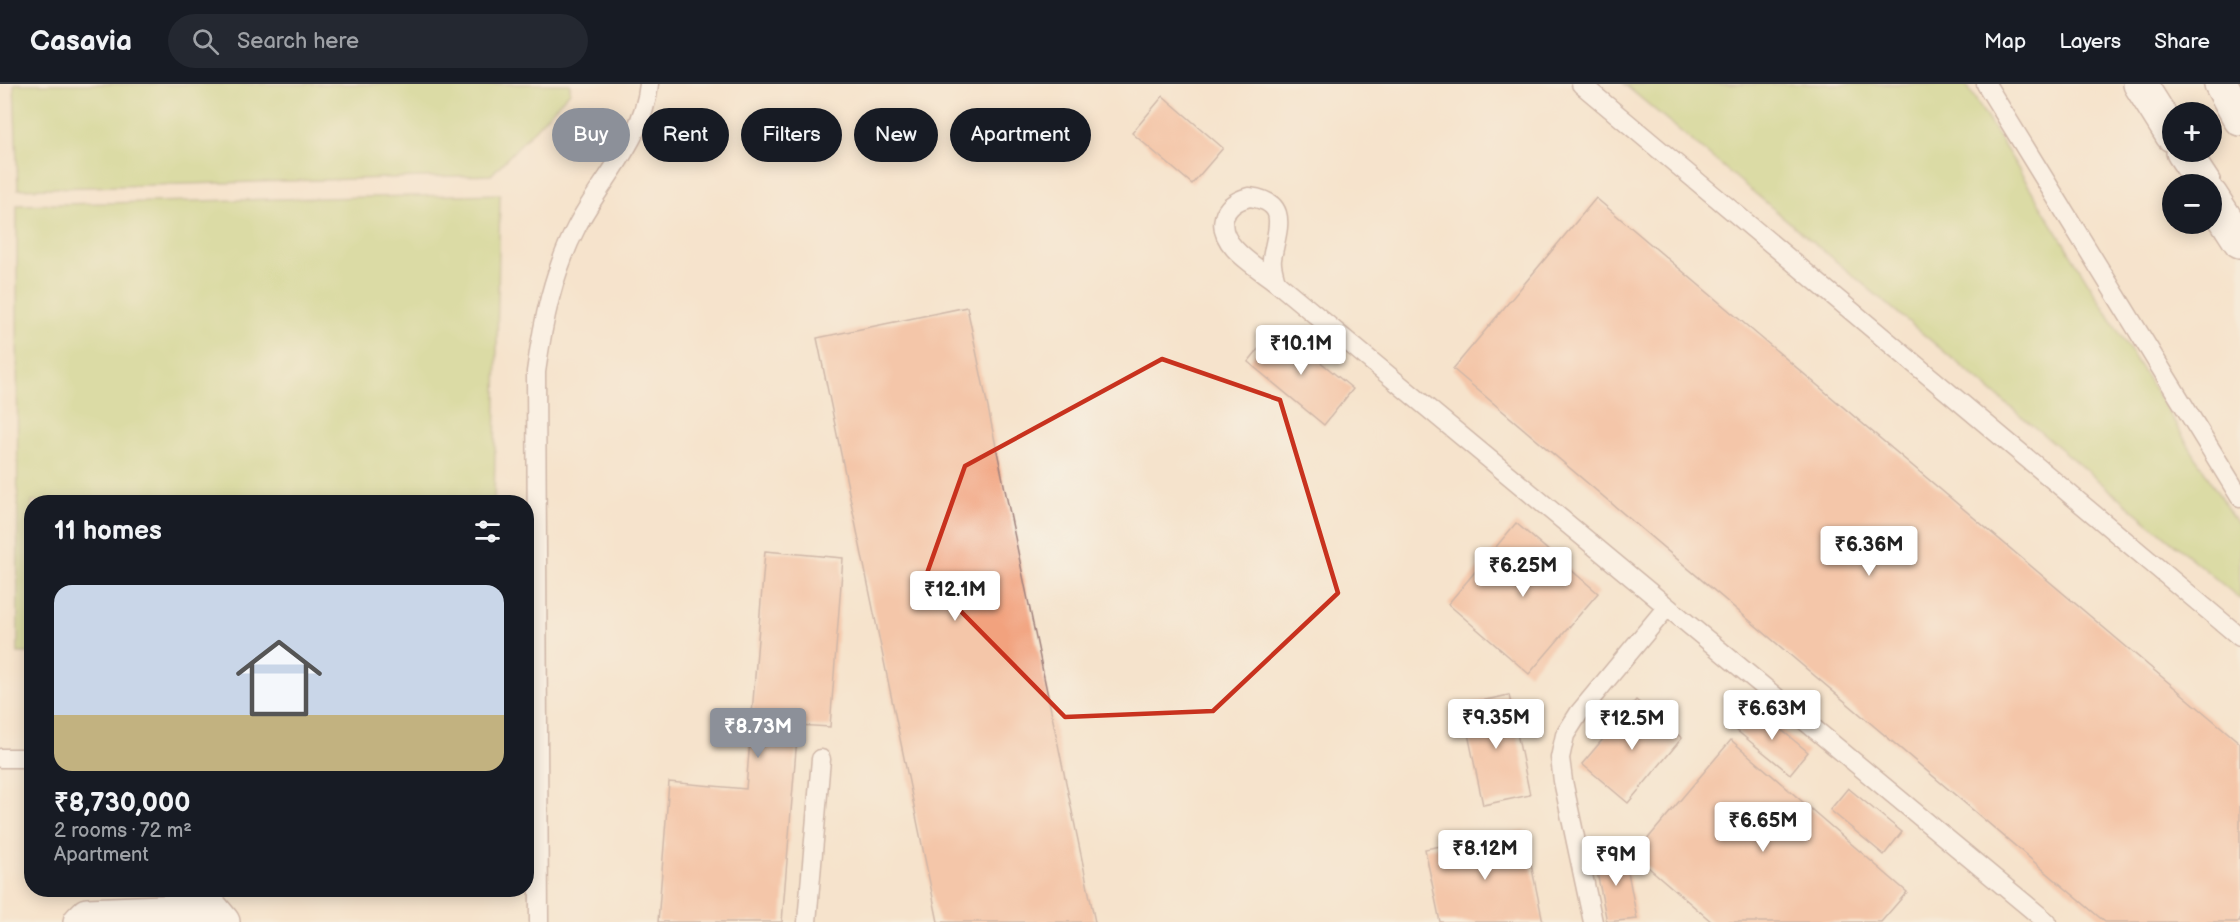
<!DOCTYPE html>
<html lang="en">
<head>
<meta charset="utf-8">
<style>
	:root { --surface:#171b24; --page:#242831; --text:#f1f3f6; --muted:#9ea1a6; --line:#363941; --accent:#8c9099 }
	body { margin:0; font-family:"Balsamiq Sans",sans-serif; background:var(--page); color:var(--text); height:100vh; display:flex; flex-direction:column; font-size:22px; white-space:nowrap }
	* { box-sizing:border-box; margin:0 }
	p { font-size:20px; color:var(--muted) }
	.icon { flex:none; width:33px; height:33px; fill:none; stroke:currentColor; stroke-width:2; stroke-linecap:round; stroke-linejoin:round }
	.map { position:relative; flex:1; overflow:hidden }
	.side { position:absolute; left:24px; top:411px; width:510px; height:402px; display:flex; flex-direction:column; background:var(--surface); border-radius:24px; box-shadow:0 3px 15px #0003 }
	.side>* { flex:none }
	.top-card { position:absolute; left:552px; top:24px; width:570px; height:54px; display:flex; gap:12px }
	.tools { position:absolute; left:2162px; top:18px; display:grid; gap:12px }
	.tools a { display:grid; place-items:center; width:60px; height:60px; border-radius:50%; background:var(--surface); box-shadow:0 3px 15px #0003; font-size:30px }
	.price { position:absolute; translate:-50% -51px; padding:0 14px; border-radius:6px; background:#fff; color:#222; font-size:20px; line-height:39px; filter:drop-shadow(0 2px 3px #0008) }
	.price::after { content:''; position:absolute; left:50%; top:36px; width:18px; height:14px; margin-left:-9px; background:inherit; clip-path:polygon(0 0,100% 0,50% 100%) }
	.price.on { background:var(--accent); color:#fff }
	ul { padding:0; list-style:none }
	li { display:grid; align-content:center; gap:12px; height:318px; padding:0 30px }
	li span { display:grid; place-items:center; height:186px; border-radius:18px; color:#555 }
	li>.icon { margin-inline-start:auto }
	span .icon { width:108px; height:108px; fill:#fffc; stroke-width:1 }
	li b { font-size:26px }
	h2 { display:flex; justify-content:space-between; align-items:center; height:72px; padding:0 30px; font-size:26px }
	.chip { padding:0 21px; border-radius:27px; background:var(--surface); box-shadow:0 3px 15px #0003; font-size:21px; line-height:54px }
	.chip.on { background:var(--accent); color:#fff }
	header { display:flex; align-items:center; gap:36px; box-sizing:border-box; height:84px; padding:0 30px; background:var(--surface); border-bottom:2px solid var(--line) }
	header strong { font-size:28px }
	nav { display:flex; gap:33px; margin-inline-start:auto; font-size:21px }
	.search { width:420px; height:54px; background:var(--page); display:flex; align-items:center; gap:15px; box-sizing:border-box; padding:0 21px; border-radius:33px; color:var(--muted); font-size:22px }
	.map>svg:first-child { display:block }
	.green { fill:#bad075; stroke:#827850; stroke-width:1.5 }
	.building { fill:#f2a27e }
	.lines { fill:none; stroke-linecap:round; stroke-linejoin:round }
	.lane-casing { stroke:#a0817c; stroke-width:21 }
	.street-casing { stroke:#a0817c; stroke-width:36 }
	.lane { stroke:#fff; stroke-width:18 }
	.street { stroke:#fff; stroke-width:33 }
	.marked { fill:none; stroke:#c8321e; stroke-width:4.5; stroke-linejoin:round }
</style>
</head>
<body>
<header>
<strong>Casavia</strong>
<div class="search"><svg class="icon" aria-label="search" viewBox="0 0 24 24"><circle cx="10" cy="10" r="6"/><path d="M15 15l6 6"/></svg>Search here</div>
<nav><a>Map</a><a>Layers</a><a>Share</a></nav>
</header>
<div class="map">
<svg width="2240" height="838" viewBox="0 0 2240 838">
	<rect width="100%" height="100%" fill="#f7f3e8"/>
	<filter id="ink" filterUnits="userSpaceOnUse"><feTurbulence type="fractalNoise" baseFrequency=".0167" numOctaves="2"/><feDisplacementMap in="SourceGraphic" scale="12" xChannelSelector="R" yChannelSelector="G"/><feConvolveMatrix kernelMatrix="1 2 1 2 8 2 1 2 1" color-interpolation-filters="sRGB"/></filter>
	<filter id="wash" filterUnits="userSpaceOnUse"><feTurbulence type="fractalNoise" baseFrequency=".008" numOctaves="4" result="noise"/><feDisplacementMap in="SourceGraphic" scale="24" xChannelSelector="R" yChannelSelector="G"/><feGaussianBlur stdDeviation="1.35" result="paint"/><feColorMatrix in="noise" values="0 0 0 0 0 0 0 0 0 0 0 0 0 0 0 0 0 1.4 0 .05"/><feComposite in="paint" operator="in"/></filter>
	<g filter="url(#wash)">
		<rect width="100%" height="100%" fill="#f5e3cc"/>
		<g class="green">
			<polygon points="14,0 570,0 570,8 491,91 18,105"/>
			<polygon points="1624,0 1966,0 2240,445 2240,515"/>
			<polygon points="500,110 494,418 32,418 31,569 18,569 17,121"/>
		</g>
		<g id="blocks">
			<g class="building">
				<polygon points="1163,12 1223,64 1192,100 1132,49"/>
				<polygon points="1596,114 2240,659 2240,838 2105,838 1453,285"/>
				<polygon points="967,223 1095,838 938,838 817,254"/>
				<polygon points="1277,242 1353,305 1324,341 1248,278"/>
				<polygon points="1516,439 1598,509 1529,590 1448,520"/>
				<polygon points="765,467 843,474 830,643 798,641 782,838 658,838 669,698 746,705"/>
				<polygon points="1509,611 1530,711 1483,721 1462,621"/>
				<polygon points="1636,616 1682,654 1628,719 1582,680"/>
				<polygon points="1754,623 1808,668 1790,690 1736,646"/>
				<polygon points="1731,656 1907,808 1881,838 1712,838 1634,771"/>
				<polygon points="1848,704 1902,748 1884,771 1830,726"/>
				<polygon points="1524,746 1543,838 1440,838 1425,765"/>
				<polygon points="1624,767 1637,835 1607,838 1594,773"/>
			</g>
		</g>
	</g>
	<g filter="url(#ink)">
		<use href="#blocks" fill-opacity="0" stroke="#a0817c" stroke-width="1.5"/>
		<g class="lines">
			<defs>
				<g id="lane">
					<polyline points="1581,0 2240,553"/>
					<polyline points="1986,0 2240,413"/>
					<path d="M 1249,113 C 1292,118 1276,147 1272,175 C 1271,182 1274,190 1276,198 C 1257,183 1217,161 1224,134 C 1227,122 1238,116 1249,113 Z"/>
					<polyline points="1276,198 2047,838"/>
					<polyline points="0,674 32,674"/>
					<path d="M 539,838 L 536,288 C 543,237 553,188 577,142 C 601,96 644,54 649,0"/>
					<polyline points="807,838 821,675"/>
					<polyline points="1593,838 1563,697 1560,674 1565,651 1579,629 1667,523"/>
				</g>
				<g id="street">
					<polyline points="2140,0 2172,51"/>
					<polyline points="2221,0 2240,35"/>
					<polyline points="2183,68 2204,100"/>
					<polyline points="2211,112 2240,157"/>
					<polyline points="80,838 87,831 213,826 223,838"/>
				</g>
			</defs>
			<use href="#lane" class="lane-casing"/>
			<use href="#street" class="street-casing"/>
			<use href="#lane" class="lane"/>
			<use href="#street" class="street"/>
		</g>
	</g>
	<path d="M0 0H2240V838H0ZM 1162,275 L 1280,316 L 1338,509 L 1213,627 L 1065,633 L 926,492 L 965,382 Z" fill="#f5e3cc" fill-opacity=".55" fill-rule="evenodd"/>
	<path class="marked" d="M 1162,275 L 1280,316 L 1338,509 L 1213,627 L 1065,633 L 926,492 L 965,382 Z"/>
</svg>
<div class="tools">
<a>+</a>
<a>−</a>
</div>
<b class="price" style="left:1301px;top:292px">₹10.1M</b>
<b class="price" style="left:1869px;top:493px">₹6.36M</b>
<b class="price" style="left:1523px;top:514px">₹6.25M</b>
<b class="price" style="left:955px;top:538px">₹12.1M</b>
<b class="price" style="left:1772px;top:657px">₹6.63M</b>
<b class="price" style="left:1496px;top:666px">₹9.35M</b>
<b class="price" style="left:1632px;top:667px">₹12.5M</b>
<b class="price on" style="left:758px;top:675px">₹8.73M</b>
<b class="price" style="left:1763px;top:769px">₹6.65M</b>
<b class="price" style="left:1485px;top:797px">₹8.12M</b>
<b class="price" style="left:1616px;top:803px">₹9M</b>
<div class="top-card">
<a class="chip on">Buy</a>
<a class="chip">Rent</a>
<a class="chip">Filters</a>
<a class="chip">New</a>
<a class="chip">Apartment</a>
</div>
<section class="side">
<h2>11 homes<svg class="icon" aria-label="filters" viewBox="0 0 24 24"><path d="M4 7h16M4 17h16"/><circle cx="9" cy="7" r="2"/><circle cx="15" cy="17" r="2"/></svg></h2>
<ul>
<li><span style="background:linear-gradient(#c9d6e8 70%,#c2b280 0)"><svg class="icon" aria-label="home" viewBox="0 0 24 24"><path d="M3 11l9-7 9 7M6 9v11h12V9"/></svg></span><div><b>₹8,730,000</b><p>2 rooms · 72 m²</p><p>Apartment</p></div></li>
</ul>
</section>
</div>
</body>
</html>
